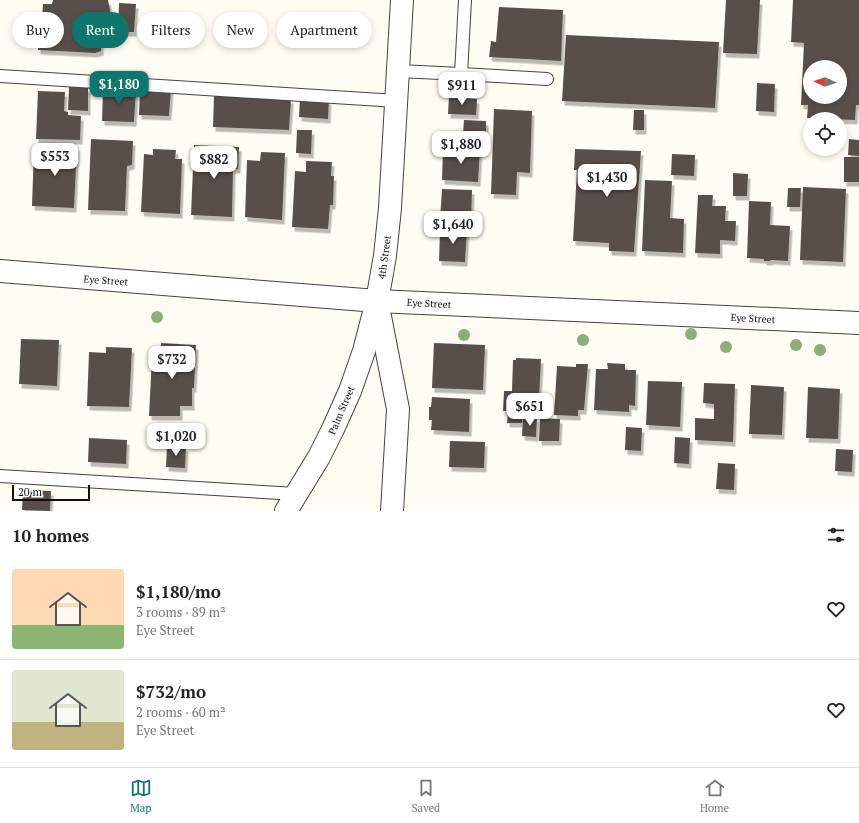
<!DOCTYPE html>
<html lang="en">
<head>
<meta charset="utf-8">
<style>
	:root { --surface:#fff; --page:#f6f6f6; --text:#222; --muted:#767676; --line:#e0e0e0; --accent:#0f766e }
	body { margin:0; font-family:"PT Serif",serif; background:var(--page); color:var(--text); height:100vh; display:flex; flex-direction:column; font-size:15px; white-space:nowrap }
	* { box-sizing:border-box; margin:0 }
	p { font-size:13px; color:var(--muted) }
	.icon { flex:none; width:22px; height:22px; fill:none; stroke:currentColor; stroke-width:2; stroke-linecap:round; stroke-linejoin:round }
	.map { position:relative; height:511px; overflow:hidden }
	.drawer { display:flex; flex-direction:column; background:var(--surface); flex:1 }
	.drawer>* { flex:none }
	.banner { position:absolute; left:12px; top:12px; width:400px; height:36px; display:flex; gap:8px }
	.needle { width:26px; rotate:273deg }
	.controls { position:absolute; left:803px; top:60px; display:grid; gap:8px }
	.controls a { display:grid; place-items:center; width:44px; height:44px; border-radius:50%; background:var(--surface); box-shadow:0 2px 6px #0003; font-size:20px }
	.scale { position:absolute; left:12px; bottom:10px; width:78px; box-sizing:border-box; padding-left:4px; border:2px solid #101010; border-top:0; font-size:11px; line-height:14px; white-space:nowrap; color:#101010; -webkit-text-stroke:3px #fff; paint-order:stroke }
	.price { position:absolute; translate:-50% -34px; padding:0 9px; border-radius:8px; background:#fff; color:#222; font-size:13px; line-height:26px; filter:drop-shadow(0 1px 2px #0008) }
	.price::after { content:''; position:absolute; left:50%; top:24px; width:12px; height:9px; margin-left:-6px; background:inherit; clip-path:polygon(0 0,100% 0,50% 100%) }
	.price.selected { background:var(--accent); color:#fff }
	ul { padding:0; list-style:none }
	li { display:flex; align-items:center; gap:12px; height:100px; padding:0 12px }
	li+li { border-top:1px solid var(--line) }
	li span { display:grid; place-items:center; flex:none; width:112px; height:80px; border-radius:4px; color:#555 }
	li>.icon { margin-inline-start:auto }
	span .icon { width:48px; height:48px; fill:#fffc; stroke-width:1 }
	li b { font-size:17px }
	h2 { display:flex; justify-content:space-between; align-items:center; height:48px; padding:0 12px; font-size:17px }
	.tag { padding:0 14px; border-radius:18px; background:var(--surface); box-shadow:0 2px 6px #0003; font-size:14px; line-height:36px }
	.tag.selected { background:var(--accent); color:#fff }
	.menu { display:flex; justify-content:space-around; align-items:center; height:56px; border-top:1px solid var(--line); background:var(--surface); font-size:11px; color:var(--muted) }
	.menu a { display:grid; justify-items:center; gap:2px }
	.menu .selected { color:var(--accent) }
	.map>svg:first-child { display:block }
	.building { fill:#59504b; fill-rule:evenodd; filter:url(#shadow) }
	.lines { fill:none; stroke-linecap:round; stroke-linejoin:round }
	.service-casing { stroke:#434343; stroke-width:14 }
	.minor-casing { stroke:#434343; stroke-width:24 }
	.tertiary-casing { stroke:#434343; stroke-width:24 }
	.service { stroke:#fff; stroke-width:12 }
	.minor { stroke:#fff; stroke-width:22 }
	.tertiary { stroke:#fff; stroke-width:22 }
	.tree { fill:#8cad7c }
	.labels { text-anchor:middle; stroke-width:4; stroke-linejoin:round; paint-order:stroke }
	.street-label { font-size:10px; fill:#101010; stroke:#fff }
</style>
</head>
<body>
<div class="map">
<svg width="859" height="511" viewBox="0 0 859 511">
	<defs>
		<filter id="shadow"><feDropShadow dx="2.5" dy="4.5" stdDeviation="0" flood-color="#0004"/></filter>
	</defs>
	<rect width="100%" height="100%" fill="#fffcf3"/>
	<g class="building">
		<polygon points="53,0 108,0 110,10 108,35 102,34 101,51 95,53 38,50 39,20 42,21 43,4 52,4"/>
		<polygon points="726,0 760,0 757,54 723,53"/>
		<path d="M 793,0 L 859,0 L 859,105 L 856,105 L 855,120 L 807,118 L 808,105 L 801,105 L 804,43 L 791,42 ZM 810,67 L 840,67 L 840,97 L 810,97 Z"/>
		<polygon points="119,3 136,4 134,32 118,32"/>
		<polygon points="499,7 563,10 561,61 489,57 491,41 496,42"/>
		<polygon points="566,35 719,42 715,108 562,101"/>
		<polygon points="757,83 775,84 774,112 756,111"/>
		<polygon points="69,87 88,88 88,111 68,110"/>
		<polygon points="140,88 171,89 169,116 139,115"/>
		<polygon points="103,89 136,90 134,122 102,121"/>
		<polygon points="38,91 65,92 64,111 68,112 68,115 81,116 80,140 36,139"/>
		<polygon points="214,96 291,99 289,130 213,127"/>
		<polygon points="449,97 477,99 476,115 448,114"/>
		<polygon points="300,98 329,100 328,119 299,117"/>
		<polygon points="494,109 532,111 530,173 517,172 516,195 491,194"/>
		<polygon points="634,110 644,110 644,130 633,130"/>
		<polygon points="464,120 486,121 486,135 463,134"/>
		<polygon points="297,130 312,130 311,154 296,153"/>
		<polygon points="91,139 133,141 132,165 127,166 125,211 88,210"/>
		<polygon points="849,139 859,140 859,156 848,155"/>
		<polygon points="194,145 239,147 238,169 233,169 232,217 191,215"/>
		<polygon points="50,146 77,147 74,208 32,206 34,149 49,149"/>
		<polygon points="474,147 480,148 478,182 442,180 443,149 474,151"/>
		<polygon points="153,149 176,150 175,159 182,159 180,214 141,212 144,154 153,155"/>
		<polygon points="575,149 641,151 634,252 609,251 609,243 573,241 577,170 574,170"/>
		<polygon points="261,152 285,153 282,220 245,217 247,160 260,161"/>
		<polygon points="672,154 695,155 694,176 671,175"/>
		<rect x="844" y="157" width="15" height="25"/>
		<polygon points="306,161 332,162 331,176 334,176 333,205 330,205 328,229 292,227 295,171 306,172"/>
		<polygon points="733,173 748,174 747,196 733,196"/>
		<polygon points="645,180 672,181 670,218 684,219 683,253 642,251"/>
		<polygon points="803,187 846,189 843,262 800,260"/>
		<polygon points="788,188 801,188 800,207 787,207"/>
		<polygon points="442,189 472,190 471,222 440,220"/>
		<polygon points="698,195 713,195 712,206 726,206 725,221 736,221 735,241 720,240 720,254 695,253"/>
		<polygon points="749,201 771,202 770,225 790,226 788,261 771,260 770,261 764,261 764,259 747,258"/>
		<polygon points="440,229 467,230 465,262 439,261"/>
		<polygon points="21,339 59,340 57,386 19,384"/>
		<polygon points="161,343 196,345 194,388 192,388 192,406 180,406 180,416 149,416 152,357 160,358"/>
		<polygon points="434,343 485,345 483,390 432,388"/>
		<polygon points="106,347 132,348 129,407 87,406 89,352 106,353"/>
		<polygon points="516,358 541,359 539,399 530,399 530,417 522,417 522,423 507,423 508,411 503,411 504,391 512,391 513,360 516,360"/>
		<polygon points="607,363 625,364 625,370 636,370 635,406 629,405 629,412 594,410 596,369 608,369"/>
		<polygon points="576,364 588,364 584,410 578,410 578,416 554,415 557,366 576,367"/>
		<polygon points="648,381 682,382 680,427 646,425"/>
		<polygon points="704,383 735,384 733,442 695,440 695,418 714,419 714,404 703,403"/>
		<polygon points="751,385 784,387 782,435 749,434"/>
		<polygon points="808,387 840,389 838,439 806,438"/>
		<polygon points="432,397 470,399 469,432 431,430 432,420 429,420 429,407 431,407"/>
		<polygon points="523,417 537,418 536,437 522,436"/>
		<polygon points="540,418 560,419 559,441 539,441"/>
		<polygon points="626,427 642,428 641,451 625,450"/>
		<polygon points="675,437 690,438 689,464 674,463"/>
		<polygon points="89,438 127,440 126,464 88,462"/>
		<polygon points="450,441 485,442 484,468 449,467"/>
		<polygon points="167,446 186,447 185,468 166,467"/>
		<polygon points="836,449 853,450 852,472 835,471"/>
		<polygon points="718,463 735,464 734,490 716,489"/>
		<polygon points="23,490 51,491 50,511 22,510"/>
	</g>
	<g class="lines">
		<defs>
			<g id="service">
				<polyline points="399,71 461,74 465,0"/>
				<polyline points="461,74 547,79"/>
				<polyline points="0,76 397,101"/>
				<polyline points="0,476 297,494"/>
			</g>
			<g id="minor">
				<polyline points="0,271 377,301 859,323"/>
				<polyline points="377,301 398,409 392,511"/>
			</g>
			<polyline id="tertiary" points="286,511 319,457 333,429 350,391 364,351 377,301 385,256 390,208 402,0"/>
		</defs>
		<use href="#service" class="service-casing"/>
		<use href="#minor" class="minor-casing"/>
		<use href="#tertiary" class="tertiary-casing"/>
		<use href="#service" class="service"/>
		<use href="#minor" class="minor"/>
		<use href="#tertiary" class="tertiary"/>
	</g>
	<g class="tree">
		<circle cx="157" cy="317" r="6"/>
		<circle cx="691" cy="334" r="6"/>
		<circle cx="464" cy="335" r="6"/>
		<circle cx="583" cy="340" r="6"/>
		<circle cx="796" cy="345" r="6"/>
		<circle cx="726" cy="347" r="6"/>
		<circle cx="820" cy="350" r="6"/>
	</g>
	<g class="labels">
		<g class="street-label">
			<text transform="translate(384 257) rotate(-82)" y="4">4th Street</text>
			<text transform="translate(106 280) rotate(4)" y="4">Eye Street</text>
			<text transform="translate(429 303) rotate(3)" y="4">Eye Street</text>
			<text transform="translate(753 318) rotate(3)" y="4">Eye Street</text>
			<text transform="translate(341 410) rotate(-67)" y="4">Palm Street</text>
		</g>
	</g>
</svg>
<div class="controls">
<a><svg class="needle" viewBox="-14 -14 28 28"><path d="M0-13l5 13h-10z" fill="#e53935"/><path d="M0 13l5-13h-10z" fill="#767676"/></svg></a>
<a><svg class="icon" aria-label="locate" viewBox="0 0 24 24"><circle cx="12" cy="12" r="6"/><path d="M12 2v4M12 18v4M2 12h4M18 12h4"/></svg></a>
</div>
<div class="scale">20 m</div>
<b class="price selected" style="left:119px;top:105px">$1,180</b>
<b class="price" style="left:462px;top:106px">$911</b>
<b class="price" style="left:461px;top:165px">$1,880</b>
<b class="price" style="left:55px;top:177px">$553</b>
<b class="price" style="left:214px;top:180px">$882</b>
<b class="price" style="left:607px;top:198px">$1,430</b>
<b class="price" style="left:453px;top:245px">$1,640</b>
<b class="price" style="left:172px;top:380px">$732</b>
<b class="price" style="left:530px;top:427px">$651</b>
<b class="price" style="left:176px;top:457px">$1,020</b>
<div class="banner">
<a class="tag">Buy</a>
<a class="tag selected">Rent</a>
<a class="tag">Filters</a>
<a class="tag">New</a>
<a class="tag">Apartment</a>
</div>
</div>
<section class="drawer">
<h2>10 homes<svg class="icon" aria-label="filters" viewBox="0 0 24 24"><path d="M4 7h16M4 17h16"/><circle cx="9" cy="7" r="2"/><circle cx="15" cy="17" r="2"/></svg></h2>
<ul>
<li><span style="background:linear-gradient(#ffd9b3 70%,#8fb573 0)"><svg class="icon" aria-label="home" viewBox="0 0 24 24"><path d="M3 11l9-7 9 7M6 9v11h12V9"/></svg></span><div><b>$1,180/mo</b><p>3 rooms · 89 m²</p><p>Eye Street</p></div><svg class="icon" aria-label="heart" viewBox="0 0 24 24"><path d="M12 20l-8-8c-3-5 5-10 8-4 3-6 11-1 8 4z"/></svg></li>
<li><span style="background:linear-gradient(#dfe7d0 65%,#c2b280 0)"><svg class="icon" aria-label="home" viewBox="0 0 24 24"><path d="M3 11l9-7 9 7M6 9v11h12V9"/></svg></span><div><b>$732/mo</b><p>2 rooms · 60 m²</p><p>Eye Street</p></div><svg class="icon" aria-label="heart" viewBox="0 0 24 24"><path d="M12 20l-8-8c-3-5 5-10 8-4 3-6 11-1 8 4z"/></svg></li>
</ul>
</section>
<nav class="menu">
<a class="selected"><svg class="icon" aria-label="map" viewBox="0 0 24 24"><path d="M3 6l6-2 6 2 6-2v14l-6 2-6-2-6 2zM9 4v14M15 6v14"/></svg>Map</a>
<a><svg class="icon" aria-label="saved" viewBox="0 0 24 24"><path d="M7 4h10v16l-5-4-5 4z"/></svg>Saved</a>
<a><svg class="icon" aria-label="home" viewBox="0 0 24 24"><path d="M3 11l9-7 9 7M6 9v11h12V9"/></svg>Home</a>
</nav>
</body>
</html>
